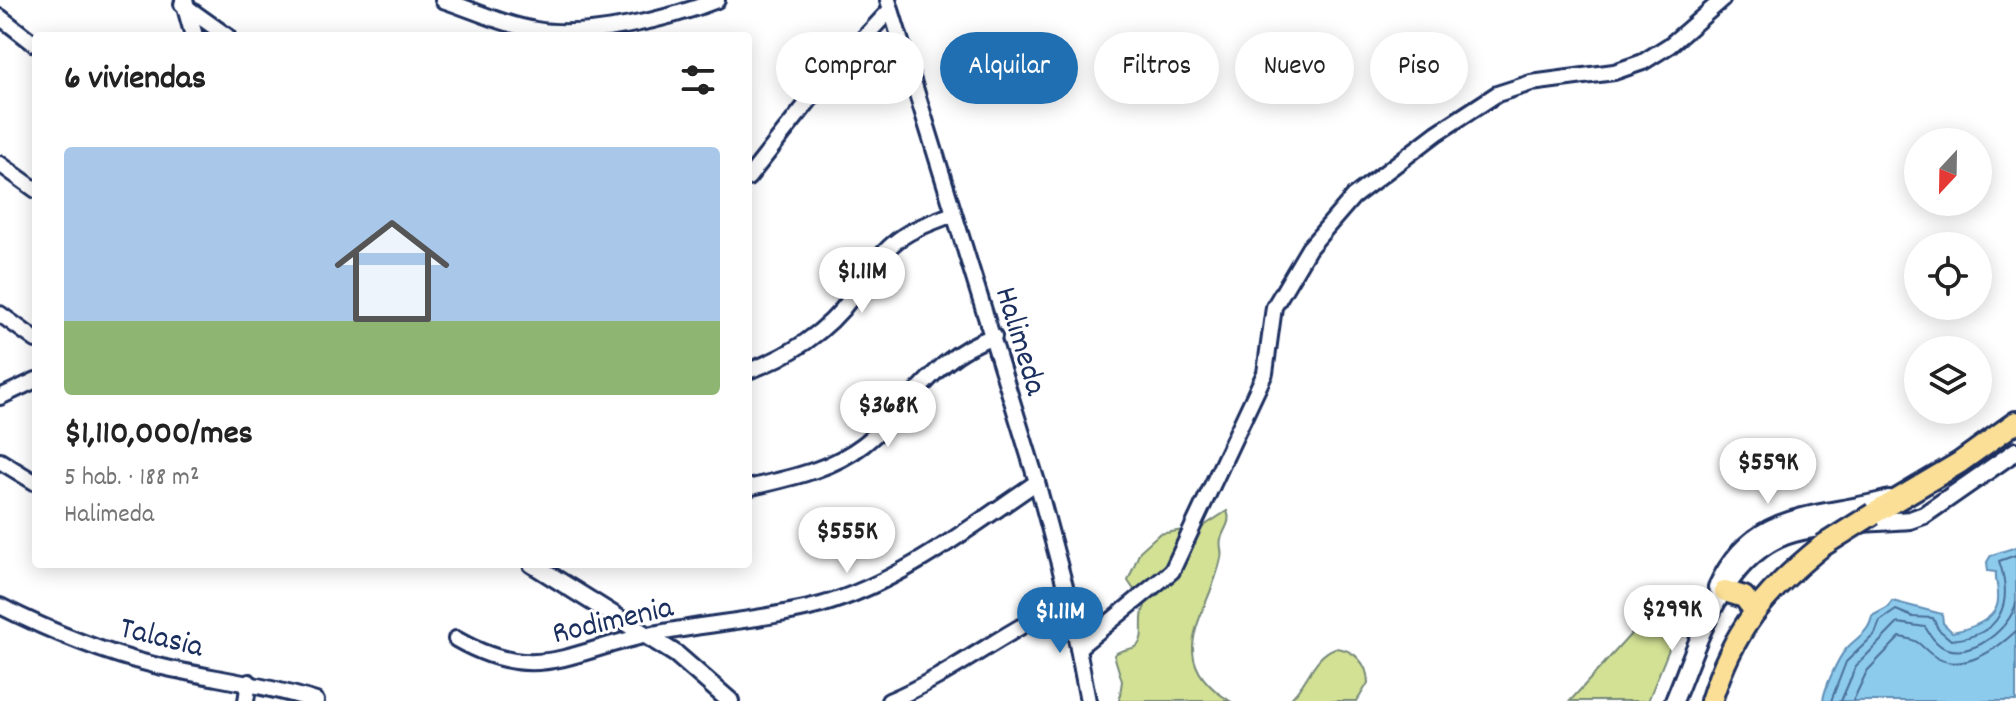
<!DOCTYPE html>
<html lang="es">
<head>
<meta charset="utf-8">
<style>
	:root { --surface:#fff; --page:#f6f6f6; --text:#222; --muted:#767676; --line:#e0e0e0; --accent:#1f6fb2 }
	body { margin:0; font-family:Dekko,sans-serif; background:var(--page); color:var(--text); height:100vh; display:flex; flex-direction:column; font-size:30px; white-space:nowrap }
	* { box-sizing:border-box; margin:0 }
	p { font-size:26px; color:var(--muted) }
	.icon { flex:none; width:44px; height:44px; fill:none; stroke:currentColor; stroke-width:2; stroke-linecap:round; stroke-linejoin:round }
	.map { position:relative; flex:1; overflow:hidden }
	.sheet { position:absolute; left:32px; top:32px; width:720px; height:536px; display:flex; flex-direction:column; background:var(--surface); border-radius:8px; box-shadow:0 4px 20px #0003 }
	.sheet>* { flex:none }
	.top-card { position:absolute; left:776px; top:32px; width:760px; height:72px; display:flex; gap:16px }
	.needle { width:52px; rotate:202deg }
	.fabs { position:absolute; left:1904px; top:128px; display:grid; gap:16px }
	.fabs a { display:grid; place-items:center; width:88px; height:88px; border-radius:50%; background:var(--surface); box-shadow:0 4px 20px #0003; font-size:40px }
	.price { position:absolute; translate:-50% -68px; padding:0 18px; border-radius:28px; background:#fff; color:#222; font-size:26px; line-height:52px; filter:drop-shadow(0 2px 4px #0008) }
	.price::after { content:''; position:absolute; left:50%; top:48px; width:24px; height:18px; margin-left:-12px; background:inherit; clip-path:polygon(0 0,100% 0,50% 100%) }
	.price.active { background:var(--accent); color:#fff }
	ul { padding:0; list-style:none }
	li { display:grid; align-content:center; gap:16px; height:424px; padding:0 32px }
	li+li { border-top:2px solid var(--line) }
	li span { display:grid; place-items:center; height:248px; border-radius:8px; color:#555 }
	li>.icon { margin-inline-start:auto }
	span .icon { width:144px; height:144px; fill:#fffc; stroke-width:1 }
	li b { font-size:34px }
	h2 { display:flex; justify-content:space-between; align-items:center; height:96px; padding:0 32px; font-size:34px }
	.pill { padding:0 28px; border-radius:36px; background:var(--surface); box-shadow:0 4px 20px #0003; font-size:28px; line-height:72px }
	.pill.active { background:var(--accent); color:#fff }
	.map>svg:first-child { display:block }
	.green { fill:#d2e194; stroke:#768879; stroke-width:2 }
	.water { fill:#8dcbed; stroke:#5f8db4; stroke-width:2 }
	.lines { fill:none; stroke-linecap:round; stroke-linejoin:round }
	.shore { stroke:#496d97; stroke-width:2 }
	.minor-casing { stroke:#1b2f5e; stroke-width:20 }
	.tertiary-casing { stroke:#1b2f5e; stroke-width:22 }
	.primary-casing { stroke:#1b2f5e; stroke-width:26 }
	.minor { stroke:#fff; stroke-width:14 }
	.tertiary { stroke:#fff; stroke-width:16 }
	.primary { stroke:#fbdf96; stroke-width:20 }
	.primary-bridge-casing { stroke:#1b2f5e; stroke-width:26; stroke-linecap:butt }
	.primary-bridge { stroke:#fbdf96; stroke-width:20 }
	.labels { text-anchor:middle; stroke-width:6; stroke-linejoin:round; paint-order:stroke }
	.street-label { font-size:32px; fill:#1b2f5e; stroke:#fff }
</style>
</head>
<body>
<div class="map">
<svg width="2016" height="701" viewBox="0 0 2016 701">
	<rect width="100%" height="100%" fill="#fff"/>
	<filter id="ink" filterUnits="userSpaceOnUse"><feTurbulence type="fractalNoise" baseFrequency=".0125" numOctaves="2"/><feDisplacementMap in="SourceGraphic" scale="16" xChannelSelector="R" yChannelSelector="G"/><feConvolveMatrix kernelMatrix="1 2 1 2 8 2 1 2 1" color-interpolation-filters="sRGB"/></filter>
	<g filter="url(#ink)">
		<g class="green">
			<path d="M 1227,511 C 1232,522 1224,528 1221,539 C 1219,546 1223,552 1221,558 C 1210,614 1159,657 1230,701 L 1119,701 L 1122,681 L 1114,655 C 1121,648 1131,651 1138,645 C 1146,635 1138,618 1145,606 L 1128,581 L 1140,551 L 1159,534 L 1202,527 Z"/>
			<polygon points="1658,596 1684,612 1648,701 1570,701 1631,634"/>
			<path d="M 1335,648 C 1354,649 1368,664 1368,683 L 1357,701 L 1288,701 C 1307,687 1312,656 1335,648 Z"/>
		</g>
		<path class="water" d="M 2016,547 L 2016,701 L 1823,701 C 1824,689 1838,658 1846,649 C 1857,637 1869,633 1872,616 L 1887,608 L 1892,601 L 1942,614 L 1943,623 L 1952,632 C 1969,629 1998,620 1998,599 C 1999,590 1995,581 1996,572 L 1988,571 L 1987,562 L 1991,555 Z"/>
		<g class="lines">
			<g class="shore">
				<path d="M 1831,701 L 1846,662 L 1875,634 L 1880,621 L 1896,610 L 1913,617 L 1933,618 L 1938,629 L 1951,640 C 2001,636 2014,604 1999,561 L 2016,555"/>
				<path d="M 1841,701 L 1856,666 L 1898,623 L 1925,627 C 1930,635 1937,646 1947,649 C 1975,657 2010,628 2016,603"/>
				<path d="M 1853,701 L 1867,671 L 1900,637 C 1925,641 1918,647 1937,658 C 1964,673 1998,648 2016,631"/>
			</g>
			<defs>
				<g id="minor">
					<path d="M 443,0 C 473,10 505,25 536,30 C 586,39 670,19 717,0"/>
					<polyline points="888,0 1037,482 1069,601 1088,701"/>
					<polyline points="182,4 227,36"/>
					<polyline points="0,17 36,45"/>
					<polyline points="0,164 36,190"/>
					<polyline points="748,178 830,74 891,9"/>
					<polyline points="0,314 36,340"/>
					<path d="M 748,371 C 788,357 827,332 852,297 C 865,280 876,258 893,244 C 910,229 933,222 953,214"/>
					<polyline points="0,397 36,380"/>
					<polyline points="0,461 36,483"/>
					<path d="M 748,488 C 789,478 829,471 863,445 C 912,407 931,358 994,336"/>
					<path d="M 0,606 C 50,631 100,652 154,665 C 208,678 263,684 316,701"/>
					<path d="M 456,639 C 536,685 570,651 648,635 C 706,623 765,620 821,605 C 901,582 969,528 1037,482"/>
					<polyline points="1078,648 1172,571 1265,373 1274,307 1309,248 1353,197 1437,133 1497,94 1531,83 1614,72 1643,62 1670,45 1722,0"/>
					<polyline points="246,701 249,682"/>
					<path d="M 889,701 C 953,674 1006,630 1069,601"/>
				</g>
				<g id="tertiary">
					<polyline points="184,0 194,36"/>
					<polyline points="532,564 676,654 730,701"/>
					<path d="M 1717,587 C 1754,507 1818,519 1889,499"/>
					<path d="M 1674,701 C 1699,642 1723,552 1794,533 C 1831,523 1872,523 1910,520 L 1924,515 L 2016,451"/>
				</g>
				<g id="primary">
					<polyline points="1873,514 1959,463 2016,422"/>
					<polyline points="1725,591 1744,597 1754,610"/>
					<path d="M 1711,701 C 1733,630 1765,592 1822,546"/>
				</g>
			</defs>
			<use href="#minor" class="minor-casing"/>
			<use href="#tertiary" class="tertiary-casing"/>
			<use href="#primary" class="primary-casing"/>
			<use href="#minor" class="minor"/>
			<use href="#tertiary" class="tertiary"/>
			<use href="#primary" class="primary"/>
			<defs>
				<polyline id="primary-bridge" points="1822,546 1873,514"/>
			</defs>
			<use href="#primary-bridge" class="primary-bridge-casing"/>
			<use href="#primary-bridge" class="primary-bridge"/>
		</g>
	</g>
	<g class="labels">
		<g class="street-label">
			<text transform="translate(1023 340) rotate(73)" y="11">Halimeda</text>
			<text transform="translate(612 618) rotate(-13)" y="11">Rodimenia</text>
			<text transform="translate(162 635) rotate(14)" y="11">Talasia</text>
		</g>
	</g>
</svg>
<div class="fabs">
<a><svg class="needle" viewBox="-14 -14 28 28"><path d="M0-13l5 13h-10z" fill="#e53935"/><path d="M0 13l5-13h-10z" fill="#767676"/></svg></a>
<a><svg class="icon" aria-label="locate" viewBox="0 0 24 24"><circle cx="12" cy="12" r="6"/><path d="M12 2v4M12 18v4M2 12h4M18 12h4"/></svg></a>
<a><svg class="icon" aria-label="layers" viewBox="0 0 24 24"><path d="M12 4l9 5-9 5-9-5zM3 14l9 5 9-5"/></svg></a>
</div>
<b class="price" style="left:862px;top:315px">$1.11M</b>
<b class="price" style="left:888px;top:449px">$368K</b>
<b class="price" style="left:1768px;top:506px">$559K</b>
<b class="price" style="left:847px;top:575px">$555K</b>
<b class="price" style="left:1672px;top:653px">$299K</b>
<b class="price active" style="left:1060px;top:655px">$1.11M</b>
<div class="top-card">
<a class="pill">Comprar</a>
<a class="pill active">Alquilar</a>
<a class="pill">Filtros</a>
<a class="pill">Nuevo</a>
<a class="pill">Piso</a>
</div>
<section class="sheet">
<h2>6 viviendas<svg class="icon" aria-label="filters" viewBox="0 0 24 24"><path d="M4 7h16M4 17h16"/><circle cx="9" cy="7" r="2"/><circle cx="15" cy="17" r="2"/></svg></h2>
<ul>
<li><span style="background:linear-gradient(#a9c7e8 70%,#8fb573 0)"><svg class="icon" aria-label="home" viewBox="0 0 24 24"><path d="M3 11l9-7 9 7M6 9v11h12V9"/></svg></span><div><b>$1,110,000/mes</b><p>5 hab. · 188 m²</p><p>Halimeda</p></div></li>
</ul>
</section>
</div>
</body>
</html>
